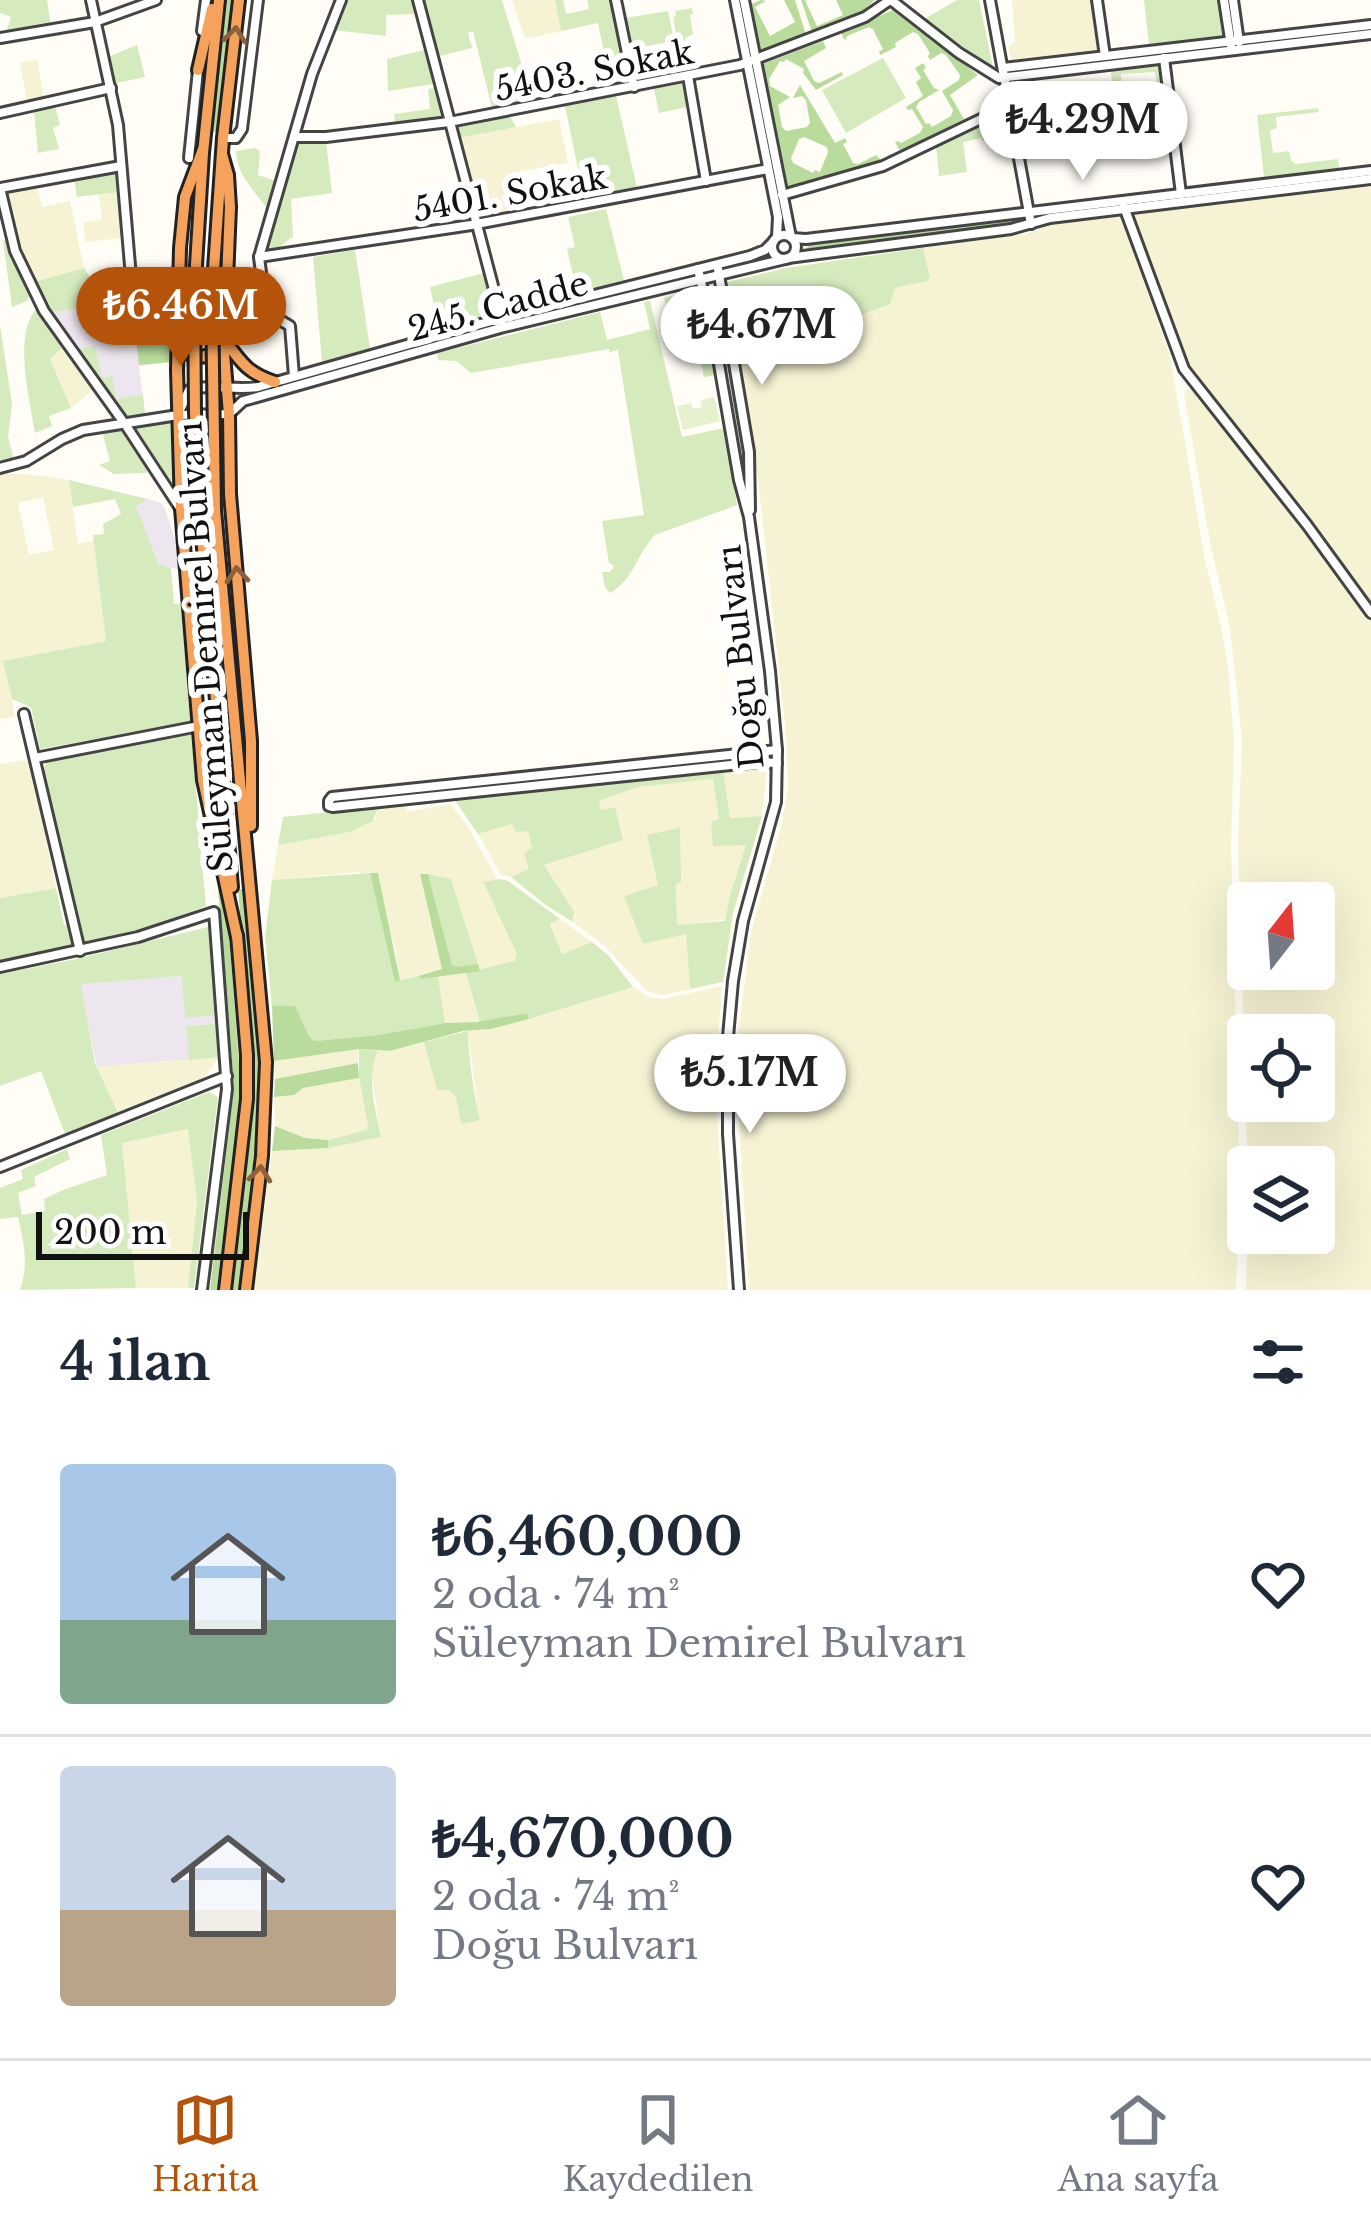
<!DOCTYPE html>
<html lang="tr">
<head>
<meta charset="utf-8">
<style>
	:root { --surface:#fff; --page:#f6f6f7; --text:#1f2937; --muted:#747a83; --line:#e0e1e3; --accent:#b45309 }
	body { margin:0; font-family:"Libre Baskerville",serif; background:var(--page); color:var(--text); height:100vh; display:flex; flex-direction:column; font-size:45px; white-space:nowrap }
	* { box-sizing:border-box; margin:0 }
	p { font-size:39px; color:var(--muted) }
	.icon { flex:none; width:66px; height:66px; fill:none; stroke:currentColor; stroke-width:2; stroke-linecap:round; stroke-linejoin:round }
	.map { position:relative; height:1290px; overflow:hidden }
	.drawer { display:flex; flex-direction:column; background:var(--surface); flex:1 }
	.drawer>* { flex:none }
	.needle { width:78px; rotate:17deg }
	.tools { position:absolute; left:1227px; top:882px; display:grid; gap:24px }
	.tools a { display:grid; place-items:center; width:108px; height:108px; border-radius:12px; background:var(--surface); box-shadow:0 12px 48px #0002; font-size:60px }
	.scale { position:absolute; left:36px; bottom:30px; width:213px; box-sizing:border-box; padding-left:12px; border:6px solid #111; border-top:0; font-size:33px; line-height:42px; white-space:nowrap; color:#111; -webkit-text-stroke:9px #fff; paint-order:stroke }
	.price { position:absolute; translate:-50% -102px; padding:0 27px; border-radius:42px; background:#fff; color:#222; font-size:39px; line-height:78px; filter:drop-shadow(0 3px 6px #0008) }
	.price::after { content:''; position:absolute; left:50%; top:72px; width:36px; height:27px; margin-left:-18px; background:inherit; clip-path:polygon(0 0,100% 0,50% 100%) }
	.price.current { background:var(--accent); color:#fff }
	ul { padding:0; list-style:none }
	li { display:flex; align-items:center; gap:36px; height:300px; padding:0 60px }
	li+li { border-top:3px solid var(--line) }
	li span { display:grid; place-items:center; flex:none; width:336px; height:240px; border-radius:12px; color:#555 }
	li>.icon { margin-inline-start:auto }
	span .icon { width:144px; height:144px; fill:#fffc; stroke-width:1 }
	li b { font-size:51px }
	h2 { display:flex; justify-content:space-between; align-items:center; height:144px; padding:0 60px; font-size:51px }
	.tab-bar { display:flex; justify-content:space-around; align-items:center; height:168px; border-top:3px solid var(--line); background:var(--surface); font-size:33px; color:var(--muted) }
	.tab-bar a { display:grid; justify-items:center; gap:6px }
	.tab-bar .current { color:var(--accent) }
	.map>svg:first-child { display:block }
	.industrial { fill:#eee6ef }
	.farmland { fill:#f6f3d4; fill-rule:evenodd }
	.green { fill:#d5ebbd }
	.forest { fill:#b9dc9c; fill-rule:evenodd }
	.pitch { fill:#e6f2cf }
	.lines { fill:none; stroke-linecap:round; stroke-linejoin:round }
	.minor-casing { stroke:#444; stroke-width:14 }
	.highway-casing { stroke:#222; stroke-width:16 }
	.minor { stroke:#fff; stroke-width:8 }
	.highway { stroke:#f5a25d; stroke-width:10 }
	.highway-bridge-casing { stroke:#222; stroke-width:16; stroke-linecap:butt }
	.highway-bridge { stroke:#f5a25d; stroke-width:10 }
	.oneway { stroke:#8e613b }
	.labels { text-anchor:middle; stroke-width:12; stroke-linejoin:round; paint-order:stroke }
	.street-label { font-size:33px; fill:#111; stroke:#fff }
</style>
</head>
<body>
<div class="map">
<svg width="1371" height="1290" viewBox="0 0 1371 1290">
	<rect width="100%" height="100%" fill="#fffdf5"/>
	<g class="industrial">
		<polygon points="162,293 168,298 171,362 139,366 145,415 127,418 50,313"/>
		<polygon points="147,499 159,502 164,506 176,542 180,570 160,565 135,507"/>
		<polygon points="212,974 219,1057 97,1067 80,983"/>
	</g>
	<g class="farmland">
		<polygon points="512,0 555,0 561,31 525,39"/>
		<polygon points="1012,0 1091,0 1098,50 1011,60 1008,47 1015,41"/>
		<polygon points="37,60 44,98 27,102 20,63"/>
		<polygon points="559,119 568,163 517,172 524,209 481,215 459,138"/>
		<polygon points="1371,185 1371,606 1318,533 1266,471 1193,373 1179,345 1133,214"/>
		<polygon points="37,186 42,207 70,201 84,268 34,282 19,247 5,191"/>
		<polygon points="118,192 122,238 86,242 83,223 102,220 99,194"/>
		<polygon points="1121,216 1170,356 1205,560 1221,626 1228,668 1234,742 1231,848 1240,1180 1236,1290 749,1290 737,1081 738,1036 751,932 781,827 788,787 786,733 758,479 740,360 889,304 895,288 927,281 930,278 923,248 1026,234 1051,224"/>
		<polygon points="62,348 93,390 71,408 50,359"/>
		<path d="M 1191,388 L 1319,546 L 1371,619 L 1371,1290 L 1246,1290 L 1248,1209 L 1248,1233 L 1314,1233 L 1314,1167 L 1248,1167 L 1248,1189 L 1238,839 L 1242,740 L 1230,627 L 1211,547 L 1184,394 ZM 1248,903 L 1314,903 L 1314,969 L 1248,969 ZM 1248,1035 L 1314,1035 L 1314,1101 L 1248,1101 Z"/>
		<path d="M 0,474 L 27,474 L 69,480 L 78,544 L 94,541 L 106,641 L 4,661 L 15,716 L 0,719 ZM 43,497 L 54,550 L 29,555 L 18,503 Z"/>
		<polygon points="24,760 31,765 56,888 0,898 0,764"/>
		<polygon points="759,767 767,769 762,816 730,818 723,771"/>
		<polygon points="713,779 719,820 747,844 730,895 727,919 677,926 676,884 658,885 625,896 643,944 686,933 690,989 663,995 648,992 605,946 573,922 575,916 544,865 623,840 599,810 599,801 638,787"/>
		<polygon points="404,804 408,812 450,804 465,822 497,879 483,883 518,955 515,962 480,971 451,879 420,875 442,969 400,980 394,942 360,872 272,880 278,845 350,832 375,819 378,807"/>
		<polygon points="513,823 528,830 532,848 530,870 511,877 501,875 478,834"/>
		<polygon points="560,919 592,942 562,954 550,923"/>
		<polygon points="466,973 480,1022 445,1023 438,977"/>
		<polygon points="722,986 715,1083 728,1290 254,1290 272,1151 328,1148 381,1137 371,1070 378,1051 390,1051 424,1042 437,1090 449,1090 456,1097 461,1124 479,1120 468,1031 491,1029 529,1019 633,987 649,997 662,999"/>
		<polygon points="359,1049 358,1063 275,1079 274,1061"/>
		<polygon points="219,1057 204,1078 118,1113 97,1067"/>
		<polygon points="359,1078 368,1126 366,1130 328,1140 305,1138 275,1126 274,1097 294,1095 303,1088"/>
		<polygon points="189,1129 197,1201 188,1288 136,1288 122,1143"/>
	</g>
	<g class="green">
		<polygon points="0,0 47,0 51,26 6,33 11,17 0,13"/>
		<polygon points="346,0 412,0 415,14 386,15 386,36 333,30"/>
		<polygon points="423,0 502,0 529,89 528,99 492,108 473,31 468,33 472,48 440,56"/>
		<polygon points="555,0 563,0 566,14 589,9 587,0 611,0 627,83 611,86 598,23 561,31"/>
		<polygon points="957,0 979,0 993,68 924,19"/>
		<polygon points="1144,0 1218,0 1223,37 1149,44"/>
		<polygon points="692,8 693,14 690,15 693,34 685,38 690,65 682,66 673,17 676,16 675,11"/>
		<polygon points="668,11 674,41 631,49 625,18"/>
		<polygon points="137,45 145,77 117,83 114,82 108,57"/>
		<polygon points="424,50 433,84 388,91 387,59"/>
		<polygon points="883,58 906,98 846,133 822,90"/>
		<polygon points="1159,65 1164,103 1160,103 1155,72 1121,74 1122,100 1125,107 1120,108 1122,133 1076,137 1075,131 1115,127 1111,71"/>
		<polygon points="684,83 688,107 659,113 654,89"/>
		<polygon points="434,88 441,117 395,123 394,114 430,109 428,89"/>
		<polygon points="616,96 637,188 584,198 565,106"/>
		<polygon points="55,106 60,125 53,128 59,149 38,153 34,111"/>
		<polygon points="1318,108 1319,112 1276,117 1277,128 1270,130 1273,153 1289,151 1291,160 1295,164 1338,159 1339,168 1264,177 1257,115"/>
		<polygon points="510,116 516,127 459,138 457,130 459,126"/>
		<polygon points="1002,117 1004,130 996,132 997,136 987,138 986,140 982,141 981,138 963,142 967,172 939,176 936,147"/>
		<path d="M 326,142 L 332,193 L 291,199 L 293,237 C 283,241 279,254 267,251 L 296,147 L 299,144 Z"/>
		<path d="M 255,148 L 260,151 L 258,175 L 276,181 L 267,209 C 255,191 236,174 236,151 Z"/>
		<polygon points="113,172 116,174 118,192 77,197 74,179"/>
		<polygon points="606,209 624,280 577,292 567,249 575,247 568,217"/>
		<polygon points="5,240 29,296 27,301 12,307 3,241"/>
		<polygon points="923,248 930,278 927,281 895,288 890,304 740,360 727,282 786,268"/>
		<polygon points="355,250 370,348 322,362 313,257"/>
		<polygon points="84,268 90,277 109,282 143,281 168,298 169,326 152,329 147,296 50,313 34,282"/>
		<polygon points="484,273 495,314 439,329 430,287"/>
		<polygon points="716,288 746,466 745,480 728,375 710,290"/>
		<polygon points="692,291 705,326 715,375 704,377 691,315 685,316 684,312 669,316 664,298"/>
		<path d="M 650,301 L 682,437 L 724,428 L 737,505 L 655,535 C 637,553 634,580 610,593 L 605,587 L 602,572 L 610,572 L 614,566 L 609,563 L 602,521 L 644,515 L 618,350 L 610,352 L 609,349 L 471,373 L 457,361 L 438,360 L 437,353 L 600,312 L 607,340 L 650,329 L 644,302 Z"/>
		<path d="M 36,309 L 62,348 L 50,359 L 71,408 L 49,416 L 52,426 L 35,433 C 30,399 13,337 36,309 Z"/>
		<polygon points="0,325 12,404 8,436 14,461 0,464"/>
		<polygon points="95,346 102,378 112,376 116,399 143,395 145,415 127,418 77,349"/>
		<polygon points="173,421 173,484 172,485 134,426"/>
		<polygon points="122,428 147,471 146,473 114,474 99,465 110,461 102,431"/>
		<polygon points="69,480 147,499 136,507 159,564 171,568 174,604 181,604 190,722 40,749 31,707 12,699 3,661 106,641 93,535 104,534 103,524 121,514 115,499 73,507"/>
		<polygon points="191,733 206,906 139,931 84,944 43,770 47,761"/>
		<polygon points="723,770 730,818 762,816 733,913 723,982 690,989 686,934 643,944 624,896 658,885 647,835 680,828 681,882 676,884 677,925 725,921 730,895 746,845 713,846 711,822 719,819 713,779 638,787 599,801 601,810 615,807 623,840 544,865 574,912 573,922 547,906 511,877 529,869 524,853 532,848 528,831 516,832 512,824 478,834 454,799"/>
		<polygon points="378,807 373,821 350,832 278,845 283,817"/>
		<polygon points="370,873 395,981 418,976 422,979 438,977 445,1023 378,1035 315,1041 310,1038 295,1006 272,1006 265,937 272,880"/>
		<polygon points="428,874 451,879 478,964 457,968 452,965"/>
		<polygon points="500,879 508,881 560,919 550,924 562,954 592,942 608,955 633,987 529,1019 526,1013 480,1022 466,973 515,961 517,954 483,882"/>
		<polygon points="56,888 64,925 68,925 72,945 0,960 0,898"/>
		<polygon points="208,927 216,1015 185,1018 182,976 81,984 95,1063 118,1113 65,1134 41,1071 0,1086 0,974 76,959"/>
		<polygon points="216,1024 219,1057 189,1060 186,1026"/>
		<path d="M 468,1031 C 469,1061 473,1091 480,1120 L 461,1124 L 456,1097 L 449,1090 L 437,1090 L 424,1042 Z"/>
		<path d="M 359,1049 L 378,1051 C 365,1078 376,1109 381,1137 L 328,1148 L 328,1140 L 366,1130 L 368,1126 L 359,1078 Z"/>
		<path d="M 209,1092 L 218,1097 L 194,1288 L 188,1288 L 197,1201 L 188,1129 L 122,1143 L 136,1288 L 20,1290 C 29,1263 24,1244 18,1217 L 0,1219 L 0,1188 L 23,1179 L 21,1170 L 67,1149 L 70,1159 L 34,1177 L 36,1186 L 18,1193 L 22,1215 L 45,1211 L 44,1199 L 63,1190 L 107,1175 L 101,1135 Z"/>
	</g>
	<g class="forest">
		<polygon points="226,0 234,0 219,131 212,132"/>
		<polygon points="761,0 766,1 755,7 770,36 795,22 784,0 795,0 806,35 760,51 751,4"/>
		<polygon points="801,0 805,0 817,26 843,15 836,0 875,0 861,12 812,32"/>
		<polygon points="893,10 978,75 950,95 964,119 900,151 895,142 898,141 901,143 920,133 923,127 912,109 908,110 906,107 923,96 916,82 921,78 915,68 923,63 926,68 923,70 934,88 939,90 919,102 916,107 926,124 929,123 932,127 951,116 953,110 942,91 959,80 960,75 946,55 941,53 930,60 928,56 930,53 918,34 913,32 895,43 896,47 880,55 879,52 883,49 873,29 869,27 847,36 845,41 841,33"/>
		<path d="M 823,41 L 826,48 L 804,61 L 814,81 L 819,83 L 842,72 L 843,75 L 816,90 L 803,73 L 804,69 L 786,59 L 784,62 L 780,61 L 769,79 L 770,86 L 790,97 L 778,105 L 782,127 L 786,131 L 807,127 L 810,123 L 806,100 L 802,96 L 793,98 L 800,85 L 835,143 L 845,138 L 847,142 L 843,144 L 853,163 L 858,164 L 876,155 L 881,160 L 788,187 L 763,64 ZM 804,137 L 827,147 L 828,152 L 820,172 L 815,170 L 813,173 L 793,163 L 791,158 L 799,139 Z"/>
		<polygon points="1018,218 1018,224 807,249 808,244"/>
		<polygon points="169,332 171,362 139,365 136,339"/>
		<polygon points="213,826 225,883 241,1087 219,1290 210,1290 234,1088"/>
		<polygon points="370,873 378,873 400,980 395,982"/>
		<polygon points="420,874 428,874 452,965 457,967 478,964 480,971 422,979 418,976 442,969"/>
		<path d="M 238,889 L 246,889 C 251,948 258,1007 261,1066 C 264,1141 251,1217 240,1290 L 230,1290 L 252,1094 L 250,1028 Z"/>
		<polygon points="272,1006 295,1006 310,1038 315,1041 378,1035 445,1023 477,1022 527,1013 529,1019 491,1029 463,1031 390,1051 359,1049 274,1061"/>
		<polygon points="358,1063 359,1078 303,1088 294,1095 274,1097 275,1079"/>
		<polygon points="275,1126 305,1138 328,1140 328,1148 272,1151"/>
	</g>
	<polygon class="pitch" points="714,397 720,421 683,430 677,406 691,403 693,409 702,407 701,400"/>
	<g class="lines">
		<defs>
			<g id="minor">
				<polyline points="91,0 118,125 131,277 178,275"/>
				<polyline points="418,0 502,320"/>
				<polyline points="616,0 634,87"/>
				<polyline points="735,0 778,217 777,237"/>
				<polyline points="744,0 791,237"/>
				<polyline points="891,0 959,53 999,78 1371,34"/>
				<polyline points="990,0 1031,224"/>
				<polyline points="1097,0 1105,56"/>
				<polyline points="1224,0 1231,46"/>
				<polyline points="1233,0 1239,42"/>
				<polyline points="202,31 206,0"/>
				<polyline points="0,38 95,22 156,0"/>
				<polyline points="1164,58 1181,194"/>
				<polyline points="1003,68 1371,25"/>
				<polyline points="688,76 706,181"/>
				<polyline points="0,113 111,88"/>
				<polyline points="294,137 326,137 449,122 740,65 865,17 890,0"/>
				<polyline points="223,138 236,138 242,129 258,0"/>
				<polyline points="189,158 198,70"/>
				<polyline points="0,188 15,251 44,311 127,427 180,508"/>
				<polyline points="0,188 121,166"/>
				<polyline points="782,195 883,166 1010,105"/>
				<polyline points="1124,207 1184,369 1307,525 1371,613"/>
				<circle cx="784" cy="247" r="12"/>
				<polyline points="792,238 806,239 1371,171"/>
				<polyline points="259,257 471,225 768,169"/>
				<polyline points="788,258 1011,229 1050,218 1371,179"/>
				<polyline points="698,269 715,341 739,480 749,517 770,671 777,750 776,802 743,921 733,981 728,1037 728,1134 739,1290"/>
				<polyline points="718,269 749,452 750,510"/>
				<polyline points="294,376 290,326 280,320 265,304 259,257 312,74 341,0"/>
				<path d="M 180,410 L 189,390 C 212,383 235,391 258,387 L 502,318 L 750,256 L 765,250 L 773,242"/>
				<polyline points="0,468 26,461 62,439 83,430 178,415 229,414 243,401 504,327 785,259"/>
				<polyline points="24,714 80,951"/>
				<polyline points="777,750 332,797 329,801 329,806 333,807 759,762 777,763"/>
				<polyline points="35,758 199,726"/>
				<polyline points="0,967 138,937 214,912 227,1089 202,1290"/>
				<polyline points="0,1167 227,1076"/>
			</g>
			<g id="highway">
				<polyline points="198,70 212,9"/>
				<polyline points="203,149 185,197 180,248 177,370 181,508 203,780 237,937"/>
				<polyline points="222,154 228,175 230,207 224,354 229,414 230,494 251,741 251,826"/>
				<polyline points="194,297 203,153 219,0"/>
				<polyline points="212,298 223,138 239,0"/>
				<path d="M 177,343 C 192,363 213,361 224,339 C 241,362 247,373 275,382"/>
				<polyline points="215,510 266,1062 262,1156 246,1290"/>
				<polyline points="200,513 232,887"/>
				<polyline points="225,1290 247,1099 247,1055 237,935"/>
			</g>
		</defs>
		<use href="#minor" class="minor-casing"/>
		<use href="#highway" class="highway-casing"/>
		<use href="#minor" class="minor"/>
		<use href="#highway" class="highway"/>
		<defs>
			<g id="highway-bridge">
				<polyline points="194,297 195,412 200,513"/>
				<polyline points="212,298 215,510"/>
			</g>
		</defs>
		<use href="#highway-bridge" class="highway-bridge-casing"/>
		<use href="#highway-bridge" class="highway-bridge"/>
	</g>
	<defs><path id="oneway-chevron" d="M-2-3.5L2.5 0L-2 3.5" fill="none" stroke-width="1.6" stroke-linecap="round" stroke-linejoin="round" transform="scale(3)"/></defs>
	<g class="oneway">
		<use href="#oneway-chevron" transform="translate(235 35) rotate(-84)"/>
		<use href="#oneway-chevron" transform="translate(237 575) rotate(-95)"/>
		<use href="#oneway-chevron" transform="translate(260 1174) rotate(-84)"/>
	</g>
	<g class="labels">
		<g class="street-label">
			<text transform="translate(594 70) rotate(-11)" y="12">5403. Sokak</text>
			<text transform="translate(510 193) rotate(-10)" y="12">5401. Sokak</text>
			<text transform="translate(498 306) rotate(-15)" y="12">245. Cadde</text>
			<text transform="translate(205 647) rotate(-94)" y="12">Süleyman Demirel Bulvarı</text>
			<text transform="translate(740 657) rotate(-96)" y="12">Doğu Bulvarı</text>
		</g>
	</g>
</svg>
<div class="tools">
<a><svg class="needle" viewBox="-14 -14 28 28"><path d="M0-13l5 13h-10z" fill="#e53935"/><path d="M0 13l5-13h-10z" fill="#747a83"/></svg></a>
<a><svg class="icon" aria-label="locate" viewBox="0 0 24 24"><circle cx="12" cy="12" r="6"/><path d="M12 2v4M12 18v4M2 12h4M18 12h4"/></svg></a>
<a><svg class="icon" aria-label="layers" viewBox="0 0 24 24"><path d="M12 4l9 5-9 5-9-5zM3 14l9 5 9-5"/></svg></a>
</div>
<div class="scale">200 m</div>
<b class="price" style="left:1083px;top:183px">₺4.29M</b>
<b class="price current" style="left:181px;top:369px">₺6.46M</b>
<b class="price" style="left:762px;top:388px">₺4.67M</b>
<b class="price" style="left:750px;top:1136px">₺5.17M</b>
</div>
<section class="drawer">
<h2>4 ilan<svg class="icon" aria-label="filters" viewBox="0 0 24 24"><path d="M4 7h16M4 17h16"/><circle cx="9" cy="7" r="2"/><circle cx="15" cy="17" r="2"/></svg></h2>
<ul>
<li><span style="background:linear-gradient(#a9c7e8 65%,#7fa58c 0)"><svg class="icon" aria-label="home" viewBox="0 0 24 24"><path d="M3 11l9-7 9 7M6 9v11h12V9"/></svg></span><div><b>₺6,460,000</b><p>2 oda · 74 m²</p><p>Süleyman Demirel Bulvarı</p></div><svg class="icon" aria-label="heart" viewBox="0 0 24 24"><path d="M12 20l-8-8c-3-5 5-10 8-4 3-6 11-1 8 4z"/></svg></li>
<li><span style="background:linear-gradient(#c9d6e8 60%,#b9a48a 0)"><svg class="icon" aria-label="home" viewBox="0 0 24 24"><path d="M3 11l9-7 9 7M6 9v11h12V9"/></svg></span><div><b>₺4,670,000</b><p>2 oda · 74 m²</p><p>Doğu Bulvarı</p></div><svg class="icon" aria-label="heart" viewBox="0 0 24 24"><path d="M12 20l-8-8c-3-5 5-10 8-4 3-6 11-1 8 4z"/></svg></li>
</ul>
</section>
<nav class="tab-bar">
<a class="current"><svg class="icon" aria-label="map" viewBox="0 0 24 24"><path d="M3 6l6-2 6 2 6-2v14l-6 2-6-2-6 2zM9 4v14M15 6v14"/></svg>Harita</a>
<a><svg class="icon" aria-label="saved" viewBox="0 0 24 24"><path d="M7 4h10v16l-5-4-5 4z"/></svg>Kaydedilen</a>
<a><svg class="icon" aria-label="home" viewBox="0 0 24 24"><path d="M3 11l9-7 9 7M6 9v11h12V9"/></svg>Ana sayfa</a>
</nav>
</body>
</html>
